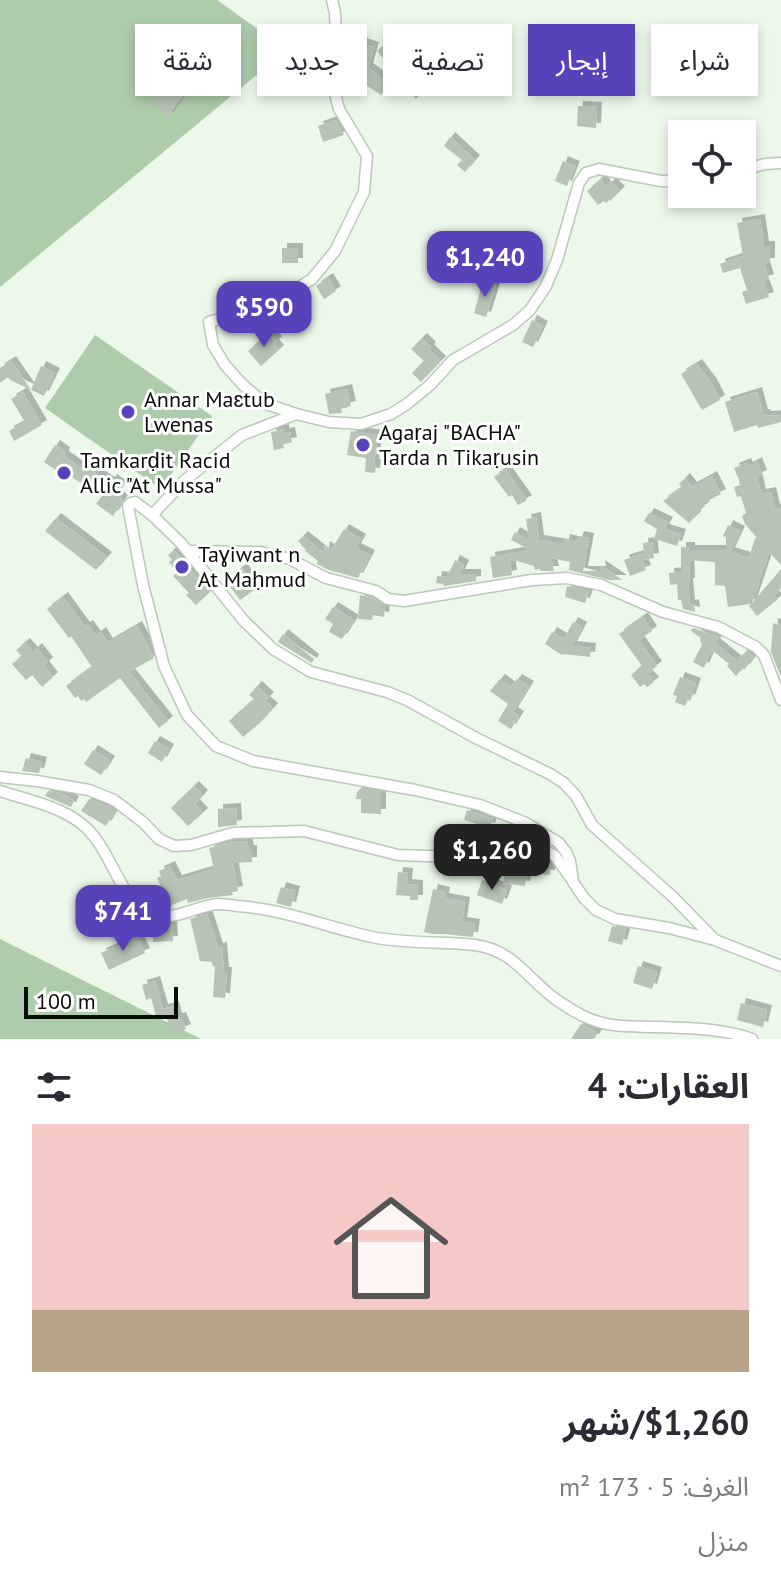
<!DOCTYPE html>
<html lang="ar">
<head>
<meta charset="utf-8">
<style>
	:root { --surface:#fff; --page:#f2f2f3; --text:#2b2b33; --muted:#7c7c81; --line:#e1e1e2; --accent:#5842ba }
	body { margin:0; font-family:"PT Sans","Noto Sans Arabic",sans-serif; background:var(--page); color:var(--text); direction:rtl; height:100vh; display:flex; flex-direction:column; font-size:30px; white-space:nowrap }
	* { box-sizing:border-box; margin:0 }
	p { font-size:26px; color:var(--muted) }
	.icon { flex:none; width:44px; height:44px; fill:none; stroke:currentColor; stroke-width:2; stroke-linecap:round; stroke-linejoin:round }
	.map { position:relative; height:1039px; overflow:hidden; direction:ltr }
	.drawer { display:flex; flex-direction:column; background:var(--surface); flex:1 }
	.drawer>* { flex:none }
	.hud { position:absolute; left:24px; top:24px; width:734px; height:72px; direction:rtl; display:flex; gap:16px }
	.fabs { position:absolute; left:668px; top:120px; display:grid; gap:16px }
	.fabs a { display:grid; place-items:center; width:88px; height:88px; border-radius:0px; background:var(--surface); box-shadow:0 4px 12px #0003; font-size:40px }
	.scale { position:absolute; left:24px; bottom:20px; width:154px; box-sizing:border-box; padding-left:8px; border:4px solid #080d08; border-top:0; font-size:22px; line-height:28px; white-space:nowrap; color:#080d08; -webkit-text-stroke:6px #fff; paint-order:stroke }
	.price { position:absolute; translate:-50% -68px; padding:0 18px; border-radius:16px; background:var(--accent); color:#fff; font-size:26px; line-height:52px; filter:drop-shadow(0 2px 4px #0008) }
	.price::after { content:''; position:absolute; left:50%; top:48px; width:24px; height:18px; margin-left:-12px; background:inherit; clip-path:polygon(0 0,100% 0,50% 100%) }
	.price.current { background:#222; color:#fff }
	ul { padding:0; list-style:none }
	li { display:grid; align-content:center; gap:16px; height:424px; padding:0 32px }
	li+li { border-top:2px solid var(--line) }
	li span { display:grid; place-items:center; height:248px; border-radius:0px; color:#555 }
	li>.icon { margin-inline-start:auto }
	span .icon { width:144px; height:144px; fill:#fffc; stroke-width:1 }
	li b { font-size:34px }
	h2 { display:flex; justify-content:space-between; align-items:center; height:96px; padding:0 32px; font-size:34px }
	.pill { padding:0 28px; border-radius:0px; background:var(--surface); box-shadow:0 4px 12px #0003; font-size:28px; line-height:72px }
	.pill.current { background:var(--accent); color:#fff }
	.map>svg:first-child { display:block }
	.green { fill:#aecbab }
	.building { fill:#b6c3b5; filter:url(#shadow) }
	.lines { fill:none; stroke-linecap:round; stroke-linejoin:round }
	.minor-casing { stroke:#bbc8ba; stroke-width:13 }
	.minor { stroke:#fff; stroke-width:10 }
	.poi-dot { fill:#5842ba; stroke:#fff; stroke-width:3 }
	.labels { text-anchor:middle; stroke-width:6; stroke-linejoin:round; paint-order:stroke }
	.poi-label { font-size:22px; fill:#080d08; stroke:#fff; text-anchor:start }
</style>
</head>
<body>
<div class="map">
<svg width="781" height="1039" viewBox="0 0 781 1039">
	<defs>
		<filter id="shadow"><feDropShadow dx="5" dy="-5" stdDeviation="0" flood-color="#0004"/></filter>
	</defs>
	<rect width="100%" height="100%" fill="#ebf8ea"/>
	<g class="green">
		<polygon points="0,0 217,0 287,50 0,287"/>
		<polygon points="95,335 212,416 161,489 45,408"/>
		<polygon points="0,939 201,1039 0,1039"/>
	</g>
	<g class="building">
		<polygon points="395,35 404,45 385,61 377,51"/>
		<polygon points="349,39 374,47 368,68 389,83 381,95 363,83 362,87 340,81 342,65"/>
		<polygon points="437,58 458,82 466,73 478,84 466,96 444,77 438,82 435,79 416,99 408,89 425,68"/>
		<polygon points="175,87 184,95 168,117 151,102 161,90 168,95"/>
		<polygon points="578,106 597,107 596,128 577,126"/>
		<polygon points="336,120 344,135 323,142 318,126"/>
		<polygon points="450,137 475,160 465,172 457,165 462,160 444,146"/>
		<polygon points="563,161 575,166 567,186 555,181"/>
		<polygon points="601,179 607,187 611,182 620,191 610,201 609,200 606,203 604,201 598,205 587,191"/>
		<polygon points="706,194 740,194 740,198 709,204"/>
		<polygon points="760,219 764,246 770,246 770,263 764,263 769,279 763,281 769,297 746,304 742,292 747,290 740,268 723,273 720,264 743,256 737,223"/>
		<rect x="282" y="248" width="16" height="15"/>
		<polygon points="328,278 336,291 324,299 316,286"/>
		<polygon points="483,281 496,285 486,317 474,313"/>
		<polygon points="532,320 543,326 533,347 522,342"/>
		<polygon points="269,332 277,341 274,344 279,350 261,366 248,351"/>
		<polygon points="422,338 431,347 429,349 441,361 421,382 412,373 424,361 411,349"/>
		<polygon points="11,361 31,390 41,366 55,373 44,396 10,380 8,377 0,383 0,368"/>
		<polygon points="697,364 712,384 720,400 702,410 681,374"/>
		<polygon points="347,389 351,406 341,408 342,413 329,414 325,394"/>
		<polygon points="23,392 42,425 14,441 9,431 25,422 11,399"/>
		<polygon points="757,392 763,414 765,414 766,416 781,415 781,422 758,428 757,425 734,432 725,402"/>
		<polygon points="284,429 284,433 290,432 292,442 283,444 284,448 274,450 271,432"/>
		<polygon points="351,431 378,435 374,464 376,464 375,473 365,472 366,458 347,455"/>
		<polygon points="55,445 65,452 64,456 81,468 83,465 110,482 112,479 122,486 116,494 123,500 113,516 96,504 102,496 65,473 63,475 44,462"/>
		<polygon points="757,462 762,475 757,477 761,494 771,492 775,509 781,508 781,565 769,552 752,603 781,569 781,587 774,596 778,599 757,616 749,606 751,604 728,607 725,586 715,585 715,562 689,560 690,583 688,583 690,605 694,604 695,612 683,609 681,600 678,600 677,584 670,585 669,573 681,572 681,547 690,547 690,550 726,550 726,537 723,536 728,525 740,531 730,552 749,558 755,538 757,538 745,524 742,516 746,513 741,496 737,497 734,487 741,485 734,468 746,463 748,467"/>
		<polygon points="505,469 527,500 518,505 512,495 509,497 494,477"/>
		<polygon points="712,476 721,494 703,503 705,506 695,514 697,515 689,523 663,501 682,488 679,484 685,478 692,487"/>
		<polygon points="649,513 668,522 664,529 681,534 677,546 654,539 657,529 644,521"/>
		<polygon points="536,517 539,540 564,544 565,539 577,542 579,536 589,538 583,571 601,571 600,565 622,580 609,580 569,570 570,562 551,558 554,571 541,571 540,569 535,570 534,566 510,559 512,575 493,578 490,557 530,550 511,540 515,532 529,540 526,519"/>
		<polygon points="56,518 107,557 96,570 45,531"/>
		<polygon points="344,529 361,539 356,548 370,555 358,578 329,570 317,564 318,561 305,551 306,550 298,541 303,536 324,553 325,546 331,550"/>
		<polygon points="652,542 654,558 642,560 646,570 630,576 624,560 644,553 643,543"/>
		<polygon points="174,550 210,592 196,605 186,595 189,593 173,576 177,572 169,562 172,560 168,555"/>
		<polygon points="455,560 464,565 460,574 476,574 476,581 444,586 443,584 436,583 437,576 447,577"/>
		<polygon points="242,568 257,588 240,600 226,581"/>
		<polygon points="567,586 589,591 585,603 565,597"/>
		<polygon points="360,595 373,598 385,606 384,617 373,615 372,620 358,619"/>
		<polygon points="63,597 85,627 88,625 96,636 101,632 108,643 137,626 154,658 129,672 168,721 159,728 120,678 86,702 84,699 81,701 78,696 75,698 66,686 92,667 71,636 69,638 47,609"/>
		<polygon points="333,607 354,620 342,639 329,632 333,624 325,619"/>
		<polygon points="643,617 652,631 639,640 657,666 647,674 654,682 647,687 644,684 640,687 631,675 642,666 619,634"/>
		<polygon points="573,622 582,627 572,646 591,648 590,657 563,654 562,655 545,644 552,632 564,639"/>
		<polygon points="773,623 781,626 781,677 771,652"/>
		<polygon points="693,628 719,637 715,643 737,661 746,651 754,657 744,670 743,668 736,676 727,666 729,664 712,650 704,668 693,662 702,645 700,640 701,638 691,631"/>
		<polygon points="283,634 314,659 312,663 278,642"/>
		<polygon points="25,643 33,652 37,648 48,662 44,666 53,677 42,687 32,675 26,680 12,664 22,656 16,650"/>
		<polygon points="680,677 696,683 690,700 688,699 685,706 675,702 677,696 673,695"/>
		<polygon points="500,679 511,687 517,679 529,686 513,712 519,716 511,729 498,721 508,704 490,691"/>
		<polygon points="257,686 269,697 265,701 273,708 260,723 243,737 229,721 254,699 249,695"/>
		<polygon points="155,741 169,749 162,762 148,753"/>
		<polygon points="93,750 110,761 101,775 84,764"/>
		<polygon points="26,758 42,762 39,773 22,771"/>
		<polygon points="194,786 203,795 195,804 203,813 188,826 171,808"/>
		<polygon points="361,788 381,792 381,814 361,813 361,799 356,799 357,792"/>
		<polygon points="48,791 61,793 74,801 71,807 45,796"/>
		<polygon points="89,799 110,807 115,811 106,826 81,811"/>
		<polygon points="236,808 237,825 218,827 218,809"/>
		<polygon points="467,810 493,819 490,828 464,820"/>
		<polygon points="510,826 528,834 525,845 510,847 510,846 505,844"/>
		<polygon points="234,841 247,841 249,850 252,850 252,862 233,863 238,891 232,892 233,895 208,898 188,903 187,899 172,905 171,908 165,908 154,888 160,885 157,878 161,876 159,871 170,866 177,880 214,869 209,848"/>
		<polygon points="536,858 550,862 550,875 527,873 525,886 503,883 507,864"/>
		<polygon points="398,872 408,873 407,884 418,885 418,900 410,900 410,896 396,895"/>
		<polygon points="482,880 507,890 502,904 477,895"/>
		<polygon points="281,887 295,891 291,907 276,903"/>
		<polygon points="433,889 445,892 444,898 465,902 462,922 475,924 473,937 444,934 433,934 424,932"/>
		<polygon points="207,914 218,948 222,947 224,972 227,972 225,998 213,997 215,966 213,967 212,962 200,961 191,922 190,919"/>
		<polygon points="172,924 173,941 153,942 152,925"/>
		<polygon points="612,926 626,929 622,945 608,941"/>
		<polygon points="138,937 145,953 109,970 101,953"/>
		<polygon points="638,966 657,972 652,989 633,983"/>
		<polygon points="155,981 163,1009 174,1006 177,1018 181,1017 186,1029 173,1034 166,1017 157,1020 151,998 146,1000 142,985"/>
		<polygon points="741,1003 767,1010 763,1027 737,1020"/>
		<polygon points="581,1024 598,1033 594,1039 571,1039"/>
	</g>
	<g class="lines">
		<defs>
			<g id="minor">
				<polyline points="742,170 765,164 781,163"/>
				<polyline points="296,414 264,403 242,384 225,365 213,345 209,322 276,302 312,279 335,251 364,192 367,156 339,109 332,82 336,37 335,13 332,0"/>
				<polyline points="152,515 184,481 242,435 296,414 329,422 361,424 391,414 407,404 430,385 453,360 513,325 530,310 546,286 557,260 579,183 586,173 599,169 661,181 682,181"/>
				<polyline points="188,551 260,552 290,559 326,578 376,591 388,599 404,601 532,580 567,578 601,585 663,612 718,627 756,647 764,655 781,700"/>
				<polyline points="0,777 37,781 89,790 114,800 144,823 159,839 174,846 191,845 233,833 304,831 398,855 486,858 521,854 535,850 545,851 555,856 570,877"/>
				<path d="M 0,791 C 30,801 71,808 92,834 C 111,855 123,901 147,913 C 171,924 195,906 218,904 C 224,904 231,905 237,906 C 283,909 327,927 372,937 C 406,944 442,941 475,945 C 513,950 526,977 554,998 C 565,1006 578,1014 590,1019 C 612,1028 633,1026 656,1027 C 687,1028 723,1028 752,1039"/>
				<polyline points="715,940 672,896 592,825 576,796 564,783 550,774 476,738 407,700 387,692 311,672 273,649 244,621 181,543 152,515 135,502 131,503 128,506 143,585 164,666 187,715 216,746 253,761 415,790 480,805 526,823 559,843 566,852 570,861 573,882 584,898 596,910 615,919 669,928 715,940 781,966"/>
			</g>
		</defs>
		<use href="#minor" class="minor-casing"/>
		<use href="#minor" class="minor"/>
	</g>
	<g class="poi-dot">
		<circle cx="128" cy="412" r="8"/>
		<circle cx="363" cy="445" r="8"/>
		<circle cx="64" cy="473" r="8"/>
		<circle cx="182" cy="567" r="8"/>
	</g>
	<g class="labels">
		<g class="poi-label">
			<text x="144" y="407">Annar Maɛtub<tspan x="144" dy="25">Lwenas</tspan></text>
			<text x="379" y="440">Agaṛaj "BACHA"<tspan x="379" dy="25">Tarda n Tikaṛusin</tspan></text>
			<text x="80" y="468">Tamkarḍit Racid<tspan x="80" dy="25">Allic "At Mussa"</tspan></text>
			<text x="198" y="562">Taɣiwant n<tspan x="198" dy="25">At Maḥmud</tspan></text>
		</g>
	</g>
</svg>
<div class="fabs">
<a><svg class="icon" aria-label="locate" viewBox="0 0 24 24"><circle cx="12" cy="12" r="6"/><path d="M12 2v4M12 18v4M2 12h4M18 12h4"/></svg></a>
</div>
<div class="scale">100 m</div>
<b class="price" style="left:485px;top:299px">$1,240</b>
<b class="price" style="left:264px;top:349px">$590</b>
<b class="price current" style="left:492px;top:892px">$1,260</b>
<b class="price" style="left:123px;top:953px">$741</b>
<div class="hud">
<a class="pill">شراء</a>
<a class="pill current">إيجار</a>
<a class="pill">تصفية</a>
<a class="pill">جديد</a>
<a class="pill">شقة</a>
</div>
</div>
<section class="drawer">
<h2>العقارات: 4<svg class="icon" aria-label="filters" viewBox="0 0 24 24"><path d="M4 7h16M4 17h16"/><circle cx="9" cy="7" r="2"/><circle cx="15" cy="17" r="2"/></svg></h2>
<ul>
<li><span style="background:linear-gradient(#f6c9c9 75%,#b9a48a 0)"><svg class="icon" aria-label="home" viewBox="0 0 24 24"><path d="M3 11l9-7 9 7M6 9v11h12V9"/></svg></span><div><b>$1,260/شهر</b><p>الغرف: 5 · 173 m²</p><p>منزل</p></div></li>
</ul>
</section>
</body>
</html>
